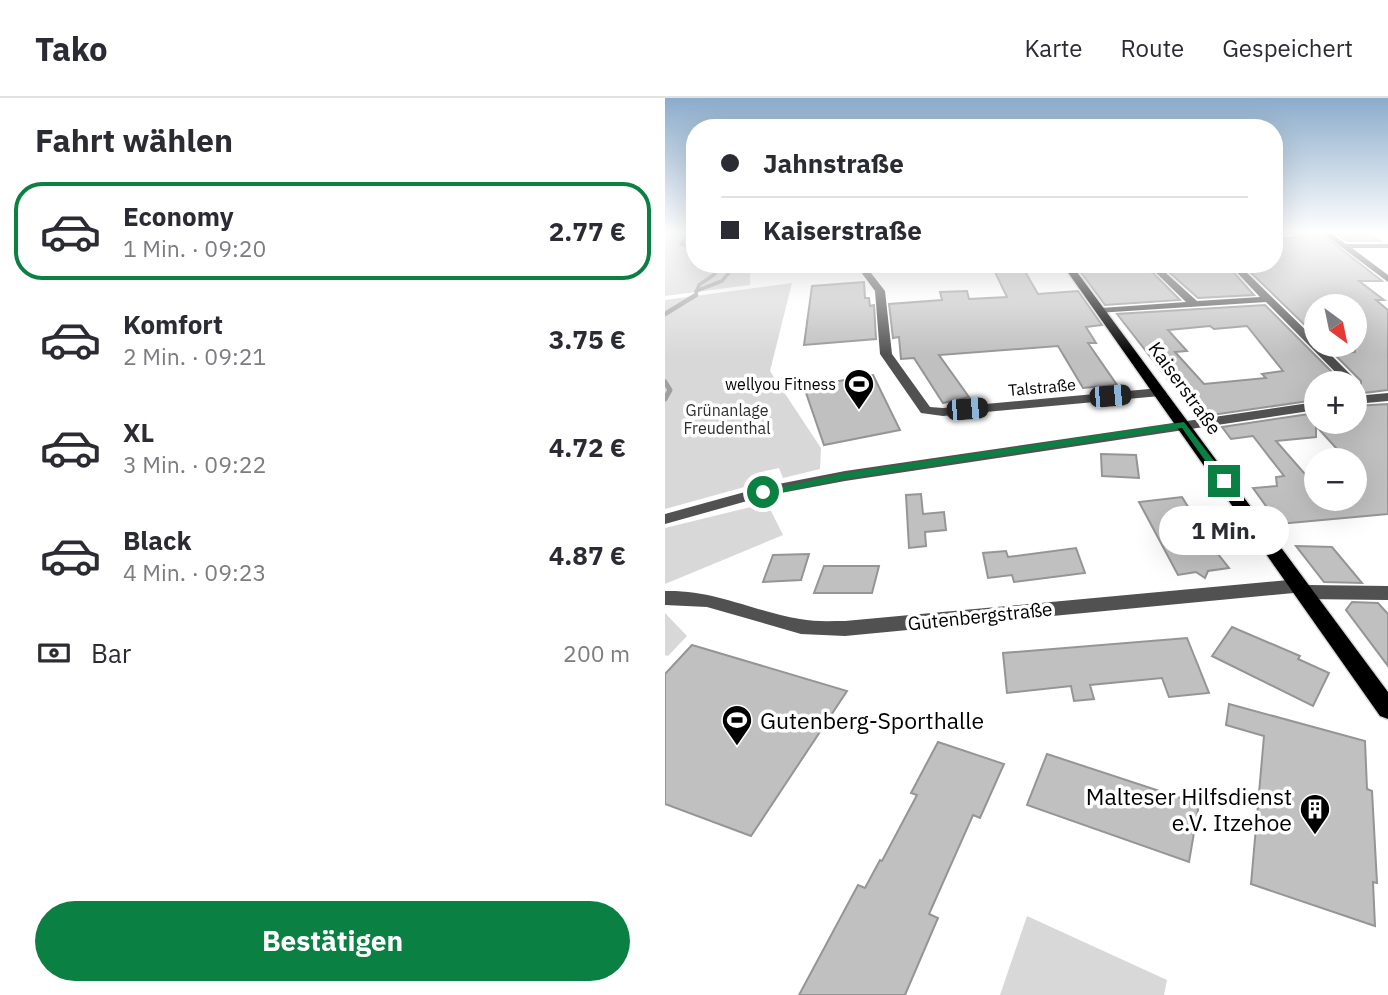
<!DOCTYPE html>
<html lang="de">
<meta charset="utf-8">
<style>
:root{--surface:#fff;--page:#f2f2f3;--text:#2b2b33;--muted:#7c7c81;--line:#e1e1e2;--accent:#0b8043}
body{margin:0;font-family:"IBM Plex Sans",sans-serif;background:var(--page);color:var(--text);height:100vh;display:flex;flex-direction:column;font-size:26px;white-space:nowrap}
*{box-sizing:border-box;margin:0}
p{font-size:23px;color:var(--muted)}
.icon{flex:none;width:38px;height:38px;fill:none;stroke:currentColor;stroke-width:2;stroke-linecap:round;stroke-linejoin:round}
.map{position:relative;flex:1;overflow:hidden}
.side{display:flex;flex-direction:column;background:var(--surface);width:665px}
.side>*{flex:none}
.guide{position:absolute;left:21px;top:21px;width:597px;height:154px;border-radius:28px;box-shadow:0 7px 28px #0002;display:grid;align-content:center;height:154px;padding:0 35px;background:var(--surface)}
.needle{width:46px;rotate:147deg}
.buttons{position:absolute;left:639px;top:196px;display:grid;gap:14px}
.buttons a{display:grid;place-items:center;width:63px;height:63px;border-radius:50%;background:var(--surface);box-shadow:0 7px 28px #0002;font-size:35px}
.end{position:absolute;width:32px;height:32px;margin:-16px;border:9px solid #0b8043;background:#fff;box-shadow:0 0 0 4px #fff}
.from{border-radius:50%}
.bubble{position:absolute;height:49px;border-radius:24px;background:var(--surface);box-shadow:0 7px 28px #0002;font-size:23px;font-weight:700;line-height:49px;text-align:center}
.car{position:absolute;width:21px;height:42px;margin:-21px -10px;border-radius:9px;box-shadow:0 0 5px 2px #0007;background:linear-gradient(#222 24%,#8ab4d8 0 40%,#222 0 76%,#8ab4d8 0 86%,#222 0)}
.guide b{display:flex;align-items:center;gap:24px;height:66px;font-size:26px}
.guide b+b{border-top:2px solid var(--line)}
.guide i{width:18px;height:18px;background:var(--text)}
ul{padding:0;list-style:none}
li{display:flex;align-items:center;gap:21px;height:98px;margin:0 14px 10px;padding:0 21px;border:4px solid transparent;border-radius:28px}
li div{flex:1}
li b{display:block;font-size:26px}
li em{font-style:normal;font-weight:700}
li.current{border-color:var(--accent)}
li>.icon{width:63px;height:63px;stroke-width:1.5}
h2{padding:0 35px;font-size:32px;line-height:84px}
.pay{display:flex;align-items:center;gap:18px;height:77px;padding:0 35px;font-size:26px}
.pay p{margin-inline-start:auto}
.action{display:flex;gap:14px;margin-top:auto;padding:14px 35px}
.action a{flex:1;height:80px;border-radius:42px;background:var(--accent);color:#fff;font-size:28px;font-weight:700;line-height:80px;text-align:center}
header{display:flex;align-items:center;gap:42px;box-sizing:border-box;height:98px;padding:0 35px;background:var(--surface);border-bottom:2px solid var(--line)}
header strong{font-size:33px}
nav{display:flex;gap:38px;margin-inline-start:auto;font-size:24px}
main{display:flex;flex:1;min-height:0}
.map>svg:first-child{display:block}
.green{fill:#d8d8d8}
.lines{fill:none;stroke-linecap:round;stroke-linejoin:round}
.stream-far2{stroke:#9f9f9f;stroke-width:3.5}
.stream-far1{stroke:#9f9f9f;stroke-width:4.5}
.stream{stroke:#9f9f9f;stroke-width:5}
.building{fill:#c0c0c0;stroke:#959595;stroke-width:2;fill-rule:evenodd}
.major-casing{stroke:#dbdbdb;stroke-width:3}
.minor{fill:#515151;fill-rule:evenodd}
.major{fill:#000;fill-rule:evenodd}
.route{fill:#0b8043}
.labels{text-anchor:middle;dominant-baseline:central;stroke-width:7;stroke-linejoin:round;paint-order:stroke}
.far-poi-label{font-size:16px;fill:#000;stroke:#fff;text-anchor:end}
.far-street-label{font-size:16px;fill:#000;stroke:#fff}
.far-park-label{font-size:16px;fill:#2f2f2f;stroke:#fff}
.street-label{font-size:19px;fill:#000;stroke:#fff}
.near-poi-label{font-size:23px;fill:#000;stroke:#fff;text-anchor:start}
</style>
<header>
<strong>Tako</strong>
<nav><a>Karte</a><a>Route</a><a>Gespeichert</a></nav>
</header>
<main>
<section class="side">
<h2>Fahrt wählen</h2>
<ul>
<li class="current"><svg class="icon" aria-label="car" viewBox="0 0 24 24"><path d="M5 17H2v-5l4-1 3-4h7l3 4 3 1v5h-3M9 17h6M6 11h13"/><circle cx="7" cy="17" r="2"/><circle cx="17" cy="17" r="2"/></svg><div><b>Economy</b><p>1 Min. · 09:20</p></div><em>2.77 €</em></li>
<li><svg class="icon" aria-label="car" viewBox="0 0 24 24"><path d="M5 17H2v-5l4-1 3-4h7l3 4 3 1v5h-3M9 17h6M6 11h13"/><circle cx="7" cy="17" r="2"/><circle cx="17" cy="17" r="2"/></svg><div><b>Komfort</b><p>2 Min. · 09:21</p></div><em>3.75 €</em></li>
<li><svg class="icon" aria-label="car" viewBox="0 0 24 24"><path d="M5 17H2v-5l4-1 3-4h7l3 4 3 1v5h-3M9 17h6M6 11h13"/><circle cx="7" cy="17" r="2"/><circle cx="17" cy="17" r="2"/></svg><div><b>XL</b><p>3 Min. · 09:22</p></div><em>4.72 €</em></li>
<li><svg class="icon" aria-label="car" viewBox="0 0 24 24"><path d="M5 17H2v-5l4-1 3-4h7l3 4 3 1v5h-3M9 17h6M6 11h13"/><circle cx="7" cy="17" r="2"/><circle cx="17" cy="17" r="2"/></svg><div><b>Black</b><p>4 Min. · 09:23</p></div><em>4.87 €</em></li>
</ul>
<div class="pay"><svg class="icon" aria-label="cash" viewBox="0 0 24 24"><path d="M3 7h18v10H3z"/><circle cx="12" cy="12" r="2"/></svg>Bar<p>200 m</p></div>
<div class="action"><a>Bestätigen</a></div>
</section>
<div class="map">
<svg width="723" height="897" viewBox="0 0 723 897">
<rect width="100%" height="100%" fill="#fff"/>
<g class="green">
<polygon points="0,133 30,133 30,166 85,166 85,187 0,198"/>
<polygon points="127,185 105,273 156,350 155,371 118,380 114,370 92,375 94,385 0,411 0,202"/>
<polygon points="102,405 118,437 0,486 0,430"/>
<polygon points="0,515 22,538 3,558 0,557"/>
<polygon points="362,818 502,882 499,897 335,897"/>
</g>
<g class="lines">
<g class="stream-far2">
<polyline points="18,133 25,137 16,146 30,151"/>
<polyline points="31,193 57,183 71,166"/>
<polyline points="31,195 34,187 50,176 44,166"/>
<polyline points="28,199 31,197"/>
</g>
<polyline class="stream-far1" points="0,216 31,197"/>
<polyline class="stream" points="0,284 5,292 0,301"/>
</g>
<g class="building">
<polygon points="624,133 653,133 717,183 694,183 719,202 711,202 723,212 723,292 690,296 690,290 696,287 696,283 668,255 690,254 690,208 651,208 651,238 577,166 609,166 609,140 632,140"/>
<polygon points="668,133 699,133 715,143 682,143"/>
<polygon points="410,166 479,166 515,202 440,207"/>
<polygon points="495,166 561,166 589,197 533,200"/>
<polygon points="358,170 373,196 413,193 437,227 421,229 431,245 423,245 452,287 418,290 393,248 274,257 304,299 278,305 249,260 236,261 234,239 228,240 224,206 277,202 275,194 302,193 304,201 342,199 329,172"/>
<polygon points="199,184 200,200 204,200 205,208 209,207 211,241 139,247 147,188"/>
<path d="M600,207L678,285H651V302L547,317L541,310L526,311L452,216ZM545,228L549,231L582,228L618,273L597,276L601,280L539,286L510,254L522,253L503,232Z"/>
<polygon points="208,277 235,332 159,347 139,289"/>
<path d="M723,306V416L614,426L588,390L612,388L611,379L619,378L588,338L566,341L557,329L651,315V324H690V308ZM651,328L682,362H690V370L697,379L690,380V401H651V383H646L611,343L651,339Z"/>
<polygon points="436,356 471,357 474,380 437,378"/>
<polygon points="256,396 258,416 279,414 281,432 260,434 261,448 244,450 241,397"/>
<polygon points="517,399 549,451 564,470 543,473 540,480 531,474 513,477 474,404"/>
<polygon points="631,448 667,449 697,485 659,484"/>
<polygon points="411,450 420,475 349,484 347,477 323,480 318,455 341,453 343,459"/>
<polygon points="144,456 136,482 98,484 108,457"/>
<polygon points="159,468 214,468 207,495 149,495"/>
<polygon points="687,504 713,505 723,516 723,568 681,512"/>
<polygon points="567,529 635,558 633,561 664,575 648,608 547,558"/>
<polygon points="522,540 544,595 504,599 497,580 425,587 429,601 409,603 406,588 342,595 338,555"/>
<polygon points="27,547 182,593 86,738 0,706 0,576"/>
<polygon points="564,606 700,643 702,691 707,693 712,785 708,784 710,828 586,786 599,638 561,627"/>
<polygon points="273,644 339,666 315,720 308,717 264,816 273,820 240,897 134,897 193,787 200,790 215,762 217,763 252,697 246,695"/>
<polygon points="382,656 534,706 524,764 362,707"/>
</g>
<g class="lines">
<g class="major-casing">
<polygon id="major" points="397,166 406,166 723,594 723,621 715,618"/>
</g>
<g class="minor">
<polygon points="655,133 664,133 681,146 723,146 723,150 687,150 723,177 723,184"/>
<polygon points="190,166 199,166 220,193 227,256 265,309 278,310 495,290 501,294 495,298 278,318 256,315 215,256 210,193"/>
<polygon points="482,166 491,166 532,203 595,199 564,166 573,166 651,242 651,247 656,247 694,285 690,288 690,285 681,285 601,204 432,215 432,211 436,210 521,204"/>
<polygon points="723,295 723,303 690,306 690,298"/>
<polygon points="651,304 651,312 180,383 100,398 0,426 0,416 98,389 180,373"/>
<path d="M634,481L643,487L723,488V502L638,501L629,495L180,538L136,536L42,509L0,507V493C51,492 87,513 135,521C150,524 165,523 180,523Z"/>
</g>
<use href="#major" class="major"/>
</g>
<linearGradient id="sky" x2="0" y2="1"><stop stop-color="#8baccb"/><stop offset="0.52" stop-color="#fff"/><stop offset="1" stop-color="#fff" stop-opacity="0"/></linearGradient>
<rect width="723" height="258" fill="url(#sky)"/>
<polygon class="route" points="519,324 563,381 563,385 556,385 517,330 180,381 98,398 93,394 180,375"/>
<defs>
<g id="stadium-pin" transform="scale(1.575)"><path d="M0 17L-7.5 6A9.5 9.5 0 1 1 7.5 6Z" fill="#000" stroke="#fff"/><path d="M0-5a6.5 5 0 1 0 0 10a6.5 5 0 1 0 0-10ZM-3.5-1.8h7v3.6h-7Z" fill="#fff"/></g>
<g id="building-pin" transform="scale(1.575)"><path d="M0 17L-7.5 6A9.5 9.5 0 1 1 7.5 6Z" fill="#000" stroke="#fff"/><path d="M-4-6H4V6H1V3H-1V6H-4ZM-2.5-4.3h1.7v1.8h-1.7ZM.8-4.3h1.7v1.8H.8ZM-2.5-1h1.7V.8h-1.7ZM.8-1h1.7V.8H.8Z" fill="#fff"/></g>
</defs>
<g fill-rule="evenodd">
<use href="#stadium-pin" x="194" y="286"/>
<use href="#stadium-pin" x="72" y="622"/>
<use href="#building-pin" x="650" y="711"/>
</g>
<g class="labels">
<g class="far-poi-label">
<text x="171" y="286">wellyou Fitness</text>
</g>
<g class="far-street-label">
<text transform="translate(377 289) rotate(-5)">Talstraße</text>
</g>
<g class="far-park-label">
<text x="62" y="312">Grünanlage<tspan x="62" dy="18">Freudenthal</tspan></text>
</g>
<g class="street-label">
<text transform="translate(520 290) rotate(54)">Kaiserstraße</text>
<text transform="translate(315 518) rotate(-6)">Gutenbergstraße</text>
</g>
<g class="near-poi-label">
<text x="95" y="622">Gutenberg-Sporthalle</text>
<text x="627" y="698" text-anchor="end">Malteser Hilfsdienst<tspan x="627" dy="26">e.V. Itzehoe</tspan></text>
</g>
</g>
</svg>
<div class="buttons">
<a><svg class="needle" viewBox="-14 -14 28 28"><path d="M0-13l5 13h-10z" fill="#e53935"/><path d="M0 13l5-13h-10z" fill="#7c7c81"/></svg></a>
<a>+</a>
<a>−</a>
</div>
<i class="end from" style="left:98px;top:394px"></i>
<i class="end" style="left:559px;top:383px"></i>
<div class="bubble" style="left:494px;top:408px;width:130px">1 Min.</div>
<i class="car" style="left:445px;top:298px;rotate:85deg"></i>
<i class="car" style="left:302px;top:311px;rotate:85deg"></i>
<div class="guide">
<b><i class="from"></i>Jahnstraße</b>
<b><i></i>Kaiserstraße</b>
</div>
</div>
</main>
